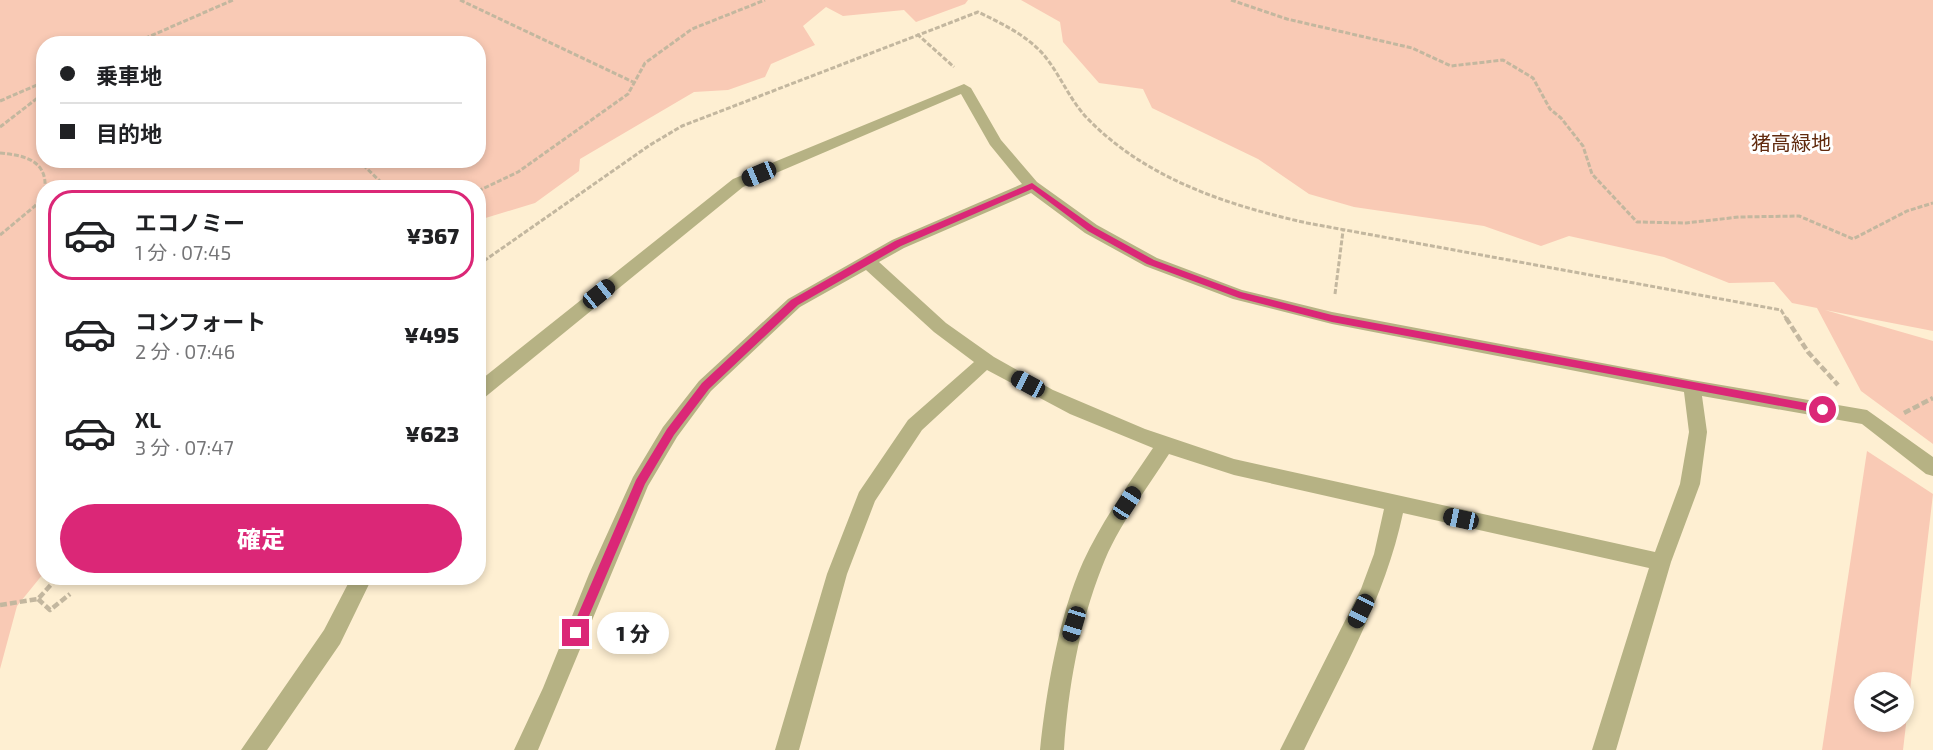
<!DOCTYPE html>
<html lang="ja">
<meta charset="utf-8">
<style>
:root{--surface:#fff;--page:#f2f2f2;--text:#202124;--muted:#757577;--line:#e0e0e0;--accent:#db2777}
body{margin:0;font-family:"Exo 2","Noto Sans JP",sans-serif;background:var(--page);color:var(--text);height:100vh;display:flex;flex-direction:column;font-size:22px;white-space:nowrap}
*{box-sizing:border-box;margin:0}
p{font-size:20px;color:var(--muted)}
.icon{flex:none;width:33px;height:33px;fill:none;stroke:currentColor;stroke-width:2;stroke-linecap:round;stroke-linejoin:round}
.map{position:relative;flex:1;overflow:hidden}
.side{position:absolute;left:36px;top:180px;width:450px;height:405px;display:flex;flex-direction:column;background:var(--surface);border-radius:24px;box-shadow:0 3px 9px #0003}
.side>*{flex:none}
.banner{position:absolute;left:36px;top:36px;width:450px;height:132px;border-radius:24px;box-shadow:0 3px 9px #0003;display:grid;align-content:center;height:132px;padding:0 24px;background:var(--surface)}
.buttons{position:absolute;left:1854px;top:672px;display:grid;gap:12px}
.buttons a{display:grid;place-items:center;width:60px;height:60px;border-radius:50%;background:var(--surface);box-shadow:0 3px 9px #0003;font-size:30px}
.end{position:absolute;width:27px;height:27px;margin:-14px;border:8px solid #db2777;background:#fff;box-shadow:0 0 0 3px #fff}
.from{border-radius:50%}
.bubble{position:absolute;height:42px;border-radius:21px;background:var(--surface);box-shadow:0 3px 9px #0003;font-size:20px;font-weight:800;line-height:42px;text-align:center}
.car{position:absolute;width:18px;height:36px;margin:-18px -9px;border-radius:8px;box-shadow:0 0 4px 2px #0007;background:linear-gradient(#222 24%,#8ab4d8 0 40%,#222 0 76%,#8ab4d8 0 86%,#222 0)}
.banner b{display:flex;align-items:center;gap:21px;height:57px;font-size:22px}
.banner b+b{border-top:2px solid var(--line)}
.banner i{width:15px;height:15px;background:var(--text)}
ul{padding:10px 0 0;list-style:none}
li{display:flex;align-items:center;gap:18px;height:90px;margin:0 12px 9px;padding:0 12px;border:3px solid transparent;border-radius:24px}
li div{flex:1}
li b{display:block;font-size:22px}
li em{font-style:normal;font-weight:800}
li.selected{border-color:var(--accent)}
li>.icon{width:54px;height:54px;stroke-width:1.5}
.action{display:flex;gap:12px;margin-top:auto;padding:12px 24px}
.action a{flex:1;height:69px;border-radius:36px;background:var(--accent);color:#fff;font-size:24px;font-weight:800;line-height:69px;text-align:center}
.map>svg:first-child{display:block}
.green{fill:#f9cab5;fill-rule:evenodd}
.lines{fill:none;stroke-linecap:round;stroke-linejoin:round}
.path-far1{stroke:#c3b79f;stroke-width:3;stroke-dasharray:5 2;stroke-linecap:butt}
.path{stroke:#c3b79f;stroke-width:4.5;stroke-dasharray:7 3;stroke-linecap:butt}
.minor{fill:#b6b284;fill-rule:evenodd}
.route{fill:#db2777}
.labels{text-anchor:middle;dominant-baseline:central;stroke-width:6;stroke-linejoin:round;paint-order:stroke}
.park-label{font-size:20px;fill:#612b0f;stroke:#fff}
</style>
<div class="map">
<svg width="1933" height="750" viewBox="0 0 1933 750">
<rect width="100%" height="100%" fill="#feefd2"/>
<g class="green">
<path d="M0,0H968L965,4L916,22L904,10L843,16L826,7L803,26L815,45L771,64L765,77L728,90L694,92L580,159L579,171L535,203L479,220L478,188H44L43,574L17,606L0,669ZM44,44H478V160H44Z"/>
<polygon points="1021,0 1933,0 1933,331 1825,310 1933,341 1933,444 1861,391 1817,308 1792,303 1774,282 1729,283 1664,257 1569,236 1541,246 1484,226 1354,207 1309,194 1258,159 1152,108 1143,89 1099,83 1063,42 1060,22"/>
<path d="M1867,451L1933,494L1903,750H1822ZM1864,682H1904V722H1864Z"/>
</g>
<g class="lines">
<g class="path-far1">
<polyline points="460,0 633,82"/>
<polyline points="1231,0 1287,19 1412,48 1451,66 1503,60 1533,78 1550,109 1561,118 1583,146 1592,174 1637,222 1686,223 1739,217 1799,216 1853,239 1907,211 1933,203"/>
<polyline points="917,34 954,67"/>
<polyline points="132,44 233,0"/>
<polyline points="0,101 44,82"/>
<polyline points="0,127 44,93"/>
<path d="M0,153C23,155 47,160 45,188"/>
<polyline points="358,160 387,188"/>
<polyline points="478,191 518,172 628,94 645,63 692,29 765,0"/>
<polyline points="0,235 35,206 44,193"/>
<path d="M478,265L650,145L682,126L978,12C1001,23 1026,35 1043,54C1060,74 1069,99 1087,118C1146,179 1227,205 1307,223L1781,310L1787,320"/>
<polyline points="1335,294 1343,231"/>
</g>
<g class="path">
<polyline points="1786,318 1808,352 1838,385"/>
<polyline points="1904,413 1933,398"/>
<polyline points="38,599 50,610 70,594"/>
<polyline points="0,605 38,599 57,578"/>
</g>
<g class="minor">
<path d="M964,84L971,88L1001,140L1037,182L1097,225L1157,258L1242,290L1332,312L1692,380L1867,410L1933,457V476L1926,474L1862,424L1702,396L1707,432L1700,484L1671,562L1616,750H1592L1649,568L1403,513C1385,598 1342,672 1304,750H1280L1361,589L1374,554L1384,509L1234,475L1169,454C1146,490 1117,527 1102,567C1079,625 1068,689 1064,750H1040C1046,692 1059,615 1083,562C1102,521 1128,485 1153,448L1070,414L987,370L922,430L875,501L847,574L799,750H775L827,574L859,492L908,420L974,362L934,332L866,270L800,307L711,391L677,437L648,486L538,750H514L543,688L589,574L633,477L663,427L699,381L788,299L892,240L1022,184L990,145L961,94L743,187L484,398L478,400V382L733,179ZM1031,193L1085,233L1145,266L1233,299L1332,324L1684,392L1689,432L1680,484L1655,552L1234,459L1145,429L1053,390L994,357L946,323L879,262L904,248Z"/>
<polygon points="351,578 372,578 340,644 267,750 241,750 324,630"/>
</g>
</g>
<polygon class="route" points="1032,183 1094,227 1154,260 1241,292 1332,315 1823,406 1828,410 1823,414 1332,322 1239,298 1147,264 1088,231 1032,189 901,246 798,305 709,389 674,435 645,484 580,637 572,637 570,633 636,480 667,429 702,383 791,300 895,241"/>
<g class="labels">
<g class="park-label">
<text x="1791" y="142">猪高緑地</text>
</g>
</g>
</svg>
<div class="buttons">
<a><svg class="icon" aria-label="layers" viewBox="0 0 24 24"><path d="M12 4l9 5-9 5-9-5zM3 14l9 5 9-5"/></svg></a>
</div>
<i class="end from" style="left:1823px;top:410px"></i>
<i class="end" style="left:576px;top:633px"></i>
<div class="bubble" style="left:597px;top:612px;width:72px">1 分</div>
<i class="car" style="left:759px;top:174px;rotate:247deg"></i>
<i class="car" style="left:599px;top:294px;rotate:51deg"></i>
<i class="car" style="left:1028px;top:384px;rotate:298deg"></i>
<i class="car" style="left:1127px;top:503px;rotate:33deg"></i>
<i class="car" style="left:1461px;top:519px;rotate:282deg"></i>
<i class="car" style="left:1361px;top:611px;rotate:207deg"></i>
<i class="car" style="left:1074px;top:624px;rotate:197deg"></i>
<div class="banner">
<b><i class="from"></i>乗車地</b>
<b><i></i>目的地</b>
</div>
<section class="side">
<ul>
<li class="selected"><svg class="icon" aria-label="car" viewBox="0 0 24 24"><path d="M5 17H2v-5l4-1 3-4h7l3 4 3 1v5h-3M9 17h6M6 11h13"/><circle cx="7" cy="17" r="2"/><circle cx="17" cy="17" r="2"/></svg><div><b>エコノミー</b><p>1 分 · 07:45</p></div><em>¥367</em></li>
<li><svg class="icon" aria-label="car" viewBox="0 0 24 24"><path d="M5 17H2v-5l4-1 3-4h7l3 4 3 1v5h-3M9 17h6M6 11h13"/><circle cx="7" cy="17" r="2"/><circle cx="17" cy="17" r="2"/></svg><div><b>コンフォート</b><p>2 分 · 07:46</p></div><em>¥495</em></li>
<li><svg class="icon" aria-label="car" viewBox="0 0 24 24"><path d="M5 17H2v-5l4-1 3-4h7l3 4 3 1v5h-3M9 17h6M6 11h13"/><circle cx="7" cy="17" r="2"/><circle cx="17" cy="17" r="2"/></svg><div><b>XL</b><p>3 分 · 07:47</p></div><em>¥623</em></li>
</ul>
<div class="action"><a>確定</a></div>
</section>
</div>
